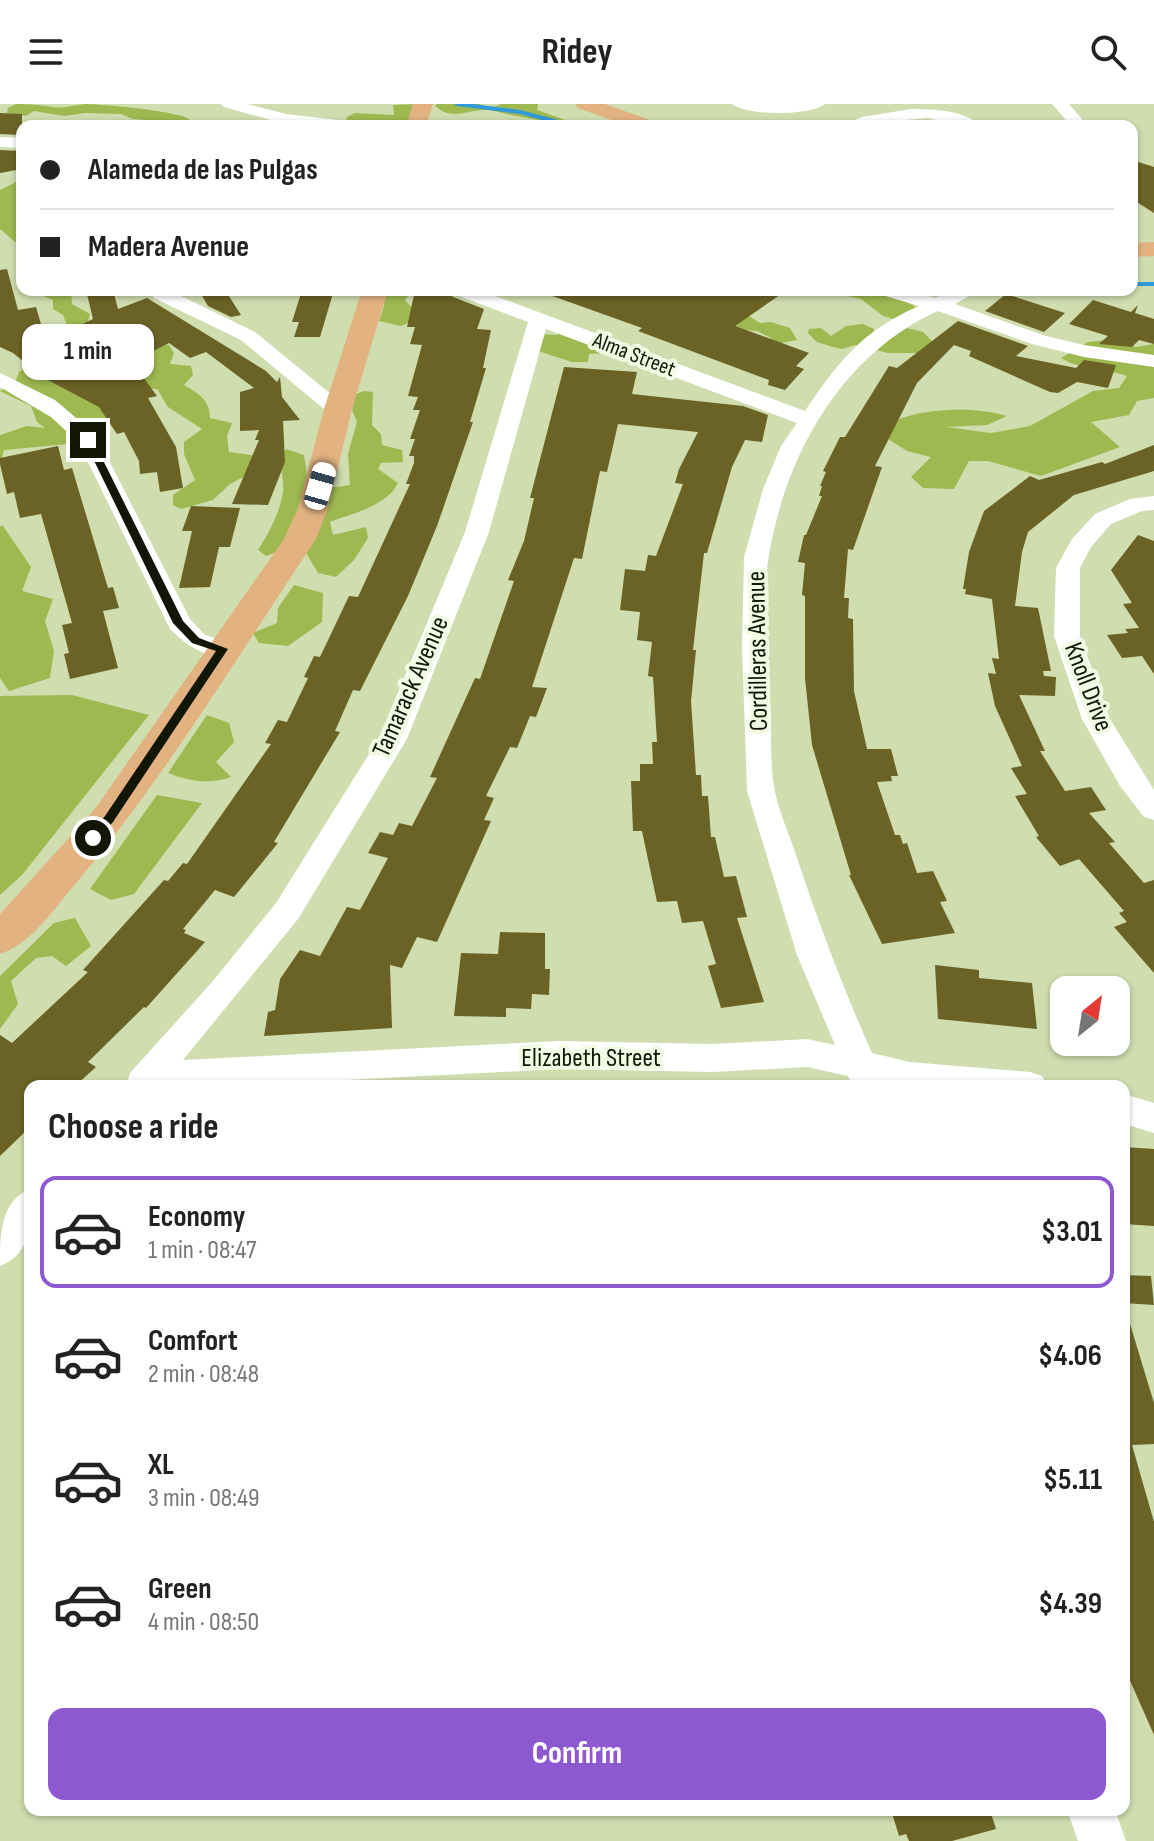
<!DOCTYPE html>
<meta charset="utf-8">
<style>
:root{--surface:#fff;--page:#f6f6f6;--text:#222;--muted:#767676;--line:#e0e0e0;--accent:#8e58d1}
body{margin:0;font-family:"Sofia Sans Condensed",sans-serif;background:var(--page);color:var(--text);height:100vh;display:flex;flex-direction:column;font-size:30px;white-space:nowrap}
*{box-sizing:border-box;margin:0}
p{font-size:26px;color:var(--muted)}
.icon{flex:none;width:44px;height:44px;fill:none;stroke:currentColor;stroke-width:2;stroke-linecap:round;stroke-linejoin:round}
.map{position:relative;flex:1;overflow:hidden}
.side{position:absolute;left:24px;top:976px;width:1106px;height:736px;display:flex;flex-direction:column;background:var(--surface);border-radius:16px;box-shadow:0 2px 6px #0004}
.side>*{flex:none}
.banner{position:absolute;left:16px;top:16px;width:1122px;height:176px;border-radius:16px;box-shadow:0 2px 6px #0004;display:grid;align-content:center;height:176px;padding:0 24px;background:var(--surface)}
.needle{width:52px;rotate:30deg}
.tools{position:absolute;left:1050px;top:872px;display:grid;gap:16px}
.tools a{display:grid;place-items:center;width:80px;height:80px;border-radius:16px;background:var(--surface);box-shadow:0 2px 6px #0004;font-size:40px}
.end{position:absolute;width:36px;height:36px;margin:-18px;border:10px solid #121606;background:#fff;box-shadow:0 0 0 4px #fff}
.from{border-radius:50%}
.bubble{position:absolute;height:56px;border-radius:16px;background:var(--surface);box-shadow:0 2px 6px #0004;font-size:26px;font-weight:700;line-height:56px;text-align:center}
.car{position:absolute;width:24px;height:48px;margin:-24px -12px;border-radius:10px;box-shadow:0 0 6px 2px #0007;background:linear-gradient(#fff 24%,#345 0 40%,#fff 0 76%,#345 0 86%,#fff 0)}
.banner b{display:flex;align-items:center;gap:28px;height:76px;font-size:30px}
.banner b+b{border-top:2px solid var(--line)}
.banner i{width:20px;height:20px;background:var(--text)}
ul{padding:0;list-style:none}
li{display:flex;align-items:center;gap:24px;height:112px;margin:0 16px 12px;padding:0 8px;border:4px solid transparent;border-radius:16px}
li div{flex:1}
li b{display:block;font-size:30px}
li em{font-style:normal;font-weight:700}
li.on{border-color:var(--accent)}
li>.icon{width:72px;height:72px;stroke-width:1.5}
h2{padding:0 24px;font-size:36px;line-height:96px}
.button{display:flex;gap:16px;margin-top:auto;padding:16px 24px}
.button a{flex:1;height:92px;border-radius:16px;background:var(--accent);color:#fff;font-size:32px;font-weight:700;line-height:92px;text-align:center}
header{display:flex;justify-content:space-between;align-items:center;height:104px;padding:0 24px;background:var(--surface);font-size:36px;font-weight:700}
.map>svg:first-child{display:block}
.green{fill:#9fb951}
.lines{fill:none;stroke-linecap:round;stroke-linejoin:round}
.stream{stroke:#319adb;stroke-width:4}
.building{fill:#6b6226}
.minor{fill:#fff;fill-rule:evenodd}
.major{fill:#e2b281;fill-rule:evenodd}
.route{fill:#121606}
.labels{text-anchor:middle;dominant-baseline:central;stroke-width:8;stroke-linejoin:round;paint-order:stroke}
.far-street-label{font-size:22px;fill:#121606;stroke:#f3fae3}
.street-label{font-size:26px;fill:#121606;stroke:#f3fae3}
</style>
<header><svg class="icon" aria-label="menu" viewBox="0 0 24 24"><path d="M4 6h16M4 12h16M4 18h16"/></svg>Ridey<svg class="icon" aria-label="search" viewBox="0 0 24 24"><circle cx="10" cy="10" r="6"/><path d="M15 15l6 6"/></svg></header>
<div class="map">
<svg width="1154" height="1737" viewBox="0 0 1154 1737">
<rect width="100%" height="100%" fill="#cfddaf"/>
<g class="green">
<path d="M16,0C29,0 41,1 53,3C62,5 75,1 84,0C101,0 177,7 189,15L190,20L133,15L121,10L85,9L64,12L34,7L26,12L7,9L8,4Z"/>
<polygon points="417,0 412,19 362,22 346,18 347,13 355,9 394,11 393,1"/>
<path d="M437,0H479L491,4L501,0H538L537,6L568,17L563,20C540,16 517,13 495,7C473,1 455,20 435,2Z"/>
<polygon points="22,75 22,144 0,125 0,86"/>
<polygon points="29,186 71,186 72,200 90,210 87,222 67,221 63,211 53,205 53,196"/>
<polygon points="381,186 412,186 405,196 420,213 401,222 379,217 384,202"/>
<polygon points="707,186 760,219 771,218 790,224 797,236 771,241 771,234 757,227 733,225"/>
<path d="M818,186C841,186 901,189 918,205L898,216L883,212L861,195Z"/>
<polygon points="863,220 874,225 874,231 888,235 907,224 923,228 934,239 921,249 888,249 855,241 842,245 833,243 817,238 808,229 809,225 821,224 831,232 846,222"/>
<polygon points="568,227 606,246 605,249 589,250 588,258 572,258 538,247 539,230 556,231"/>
<path d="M1108,236L1136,243L1154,240V294L1137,297L1129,311L1091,318L1120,343L1041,372L988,357H969L954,385L923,384L911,373L931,353L907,347L877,328C903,303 975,301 1007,312L987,321L946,323L991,329L1030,322L1093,287L1119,284L1127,272C1105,264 1080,266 1061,254L1088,238Z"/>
<path d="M147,238L169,241L174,249L170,260L191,262L193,271L184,281C199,290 210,296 210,314L232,319L227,332L229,348L257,352L255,367L230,380L213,396L181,405L173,401V391L195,376L184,350V338L202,325L168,303L157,285L122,284L109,317H83L79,339L4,346L0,361V331L27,322L45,324L37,318L31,302L0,287L15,279L19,268L30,261L112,274L140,260H121Z"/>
<path d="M364,287L373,288L372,321L381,330L382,341L402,346L403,358L381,359L378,365L398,379C387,402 353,409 330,418L333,431L366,423L368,434L354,456L336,473L318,469L305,447L282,446L266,452L258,446C269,429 280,408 283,388C285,372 276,360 286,345L304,351L309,387L350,381L348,350L357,318L352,306L356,290Z"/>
<polygon points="0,422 3,422 31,463 22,487 53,495 45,517 54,547 50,574 9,587 0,574"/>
<polygon points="294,481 323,489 322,518 288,542 259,539 253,529 277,519 278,504"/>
<polygon points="72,591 149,611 22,771 0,791 0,592"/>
<path d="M207,611L229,619L234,638L216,658L231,673C210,681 188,677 168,669Z"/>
<polygon points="157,691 202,699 134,790 111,796 90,785"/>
<polygon points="75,814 91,842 66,862 52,852 36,854 11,877 18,900 0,925 0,872 54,819"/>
</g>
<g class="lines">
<g class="stream">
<polyline points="457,0 520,8 573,22"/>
<polyline points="1132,180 1154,180"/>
</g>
</g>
<g class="building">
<polygon points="0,9 22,10 22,31 0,30"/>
<polygon points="0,46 22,47 22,65 0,69"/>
<polygon points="1132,56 1154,63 1154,109 1132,95"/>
<polygon points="7,165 18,206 36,203 46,237 93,215 86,186 113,186 118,205 147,194 266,267 277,278 280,273 282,293 300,316 283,317 285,358 268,401 232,400 259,336 255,336 259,326 240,327 240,288 254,284 206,248 190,254 169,239 132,258 157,292 148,294 176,343 183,384 160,388 157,368 140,370 139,357 124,328 117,330 99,303 44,274 13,249 0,243 0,166"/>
<polygon points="225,186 241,211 231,213 208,202 201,190"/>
<polygon points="302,186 334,186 320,233 294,233 299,218 292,218"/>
<polygon points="415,186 432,190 448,186 453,193 484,205 477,225 491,226 483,264 486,264 470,318 473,318 437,422 408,492 360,587 353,586 335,627 340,628 274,738 278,739 234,793 215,786 183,825 186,826 184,829 205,838 146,904 144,903 88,958 96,963 75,982 30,982 30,1023 0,1052 0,931 12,939 88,868 83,866 164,776 168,777 183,759 187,760 271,640 265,639 278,616 287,618 308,574 304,573 314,552 320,553 349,492 358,493 410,380 406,380 414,359 414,352 409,352 415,335 410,335 420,306 413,306 418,293 408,292 422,241 410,240 415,223 407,223"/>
<polygon points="544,186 787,186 735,222 809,249 796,262 804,265 785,286 768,281 769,276 638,227 642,224 544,189"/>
<polygon points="1006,190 1065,209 1044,228 985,207"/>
<polygon points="1093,196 1131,208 1138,201 1135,209 1154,215 1154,240 1139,236 1132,243 1099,240 1108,232 1069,220"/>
<polygon points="958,217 1028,242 1016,252 1076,264 1084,256 1116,261 1108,284 1077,278 1058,289 1050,288 969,252 971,247 954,241 917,279 875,362 882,363 853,446 848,445 844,494 849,494 848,514 853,515 854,587 867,645 891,645 898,672 891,672 892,677 877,678 895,731 900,731 903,740 907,739 917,769 933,767 947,797 940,798 955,829 882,840 849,771 851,771 812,641 805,574 805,492 802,491 805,459 798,458 804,431 806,431 822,392 819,392 822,382 820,382 826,368 823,367 840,333 845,333 889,262 897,264"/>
<polygon points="564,263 637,268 632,290 743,302 768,311 762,338 745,336 732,363 707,449 704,449 693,546 696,546 691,597 696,671 701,671 702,692 708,692 711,733 715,733 724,773 736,772 747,813 737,814 764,898 721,904 708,862 716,860 703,817 682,819 677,797 657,798 642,727 633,727 631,677 640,677 640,660 653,660 652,638 657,638 653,573 648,572 652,538 637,536 640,508 620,506 625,465 645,467 648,451 656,452 683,380 675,379 679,365 698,328 618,320 607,368 600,367 582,455 574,454 532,583 547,584 536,613 530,612 517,644 510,643 486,692 494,694 484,716 491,717 437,838 417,833 402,864 390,861 392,924 264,932 268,908 275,906 280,875 300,846 320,852 347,803 360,806 388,754 368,749 380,728 393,731 399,719 412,722 437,674 430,673 475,574 480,575 514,477 508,476 524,437 534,394 530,394"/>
<polygon points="1154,341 1154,367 1074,391 1028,428 1022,448 1015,502 1038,504 1051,567 1043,567 1044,572 1056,573 1055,592 1019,591 1045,647 1040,647 1065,687 1091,683 1106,706 1089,709 1115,738 1109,739 1144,779 1154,776 1154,869 1114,823 1127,818 1119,809 1124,807 1079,755 1060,762 1036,733 1039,732 1015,692 1027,690 1011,664 1022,662 995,602 988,569 996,570 992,554 999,555 992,495 965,490 966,485 963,485 969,448 984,407 1030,372 1039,376 1102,358 1105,360"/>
<polygon points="58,342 64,366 72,364 108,484 113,483 119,504 103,507 118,564 70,575 64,550 69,549 62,521 72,519 41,410 20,414 14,388 7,390 0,360 0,354"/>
<polygon points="191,402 240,404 230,443 219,443 210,483 179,484 192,427 182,427"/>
<polygon points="1138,431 1154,437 1154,570 1142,552 1122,554 1107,531 1128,529 1125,525 1139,524 1123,500 1132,499 1111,466"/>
<polygon points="500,828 545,829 545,865 550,865 549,891 532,890 531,905 506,904 506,913 454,912 461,849 498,850"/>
<polygon points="935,861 979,866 979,874 1032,879 1037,925 938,915"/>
<polygon points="1124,1043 1154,1045 1154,1122 1124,1120"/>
<polygon points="1124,1171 1151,1172 1154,1201 1124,1199"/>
<polygon points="1130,1220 1154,1299 1154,1340 1132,1341 1154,1418 1154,1631 1124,1563 1124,1221"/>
<polygon points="891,1706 990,1706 996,1725 952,1737 909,1737 906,1730 899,1732"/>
</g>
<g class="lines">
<g class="minor">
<polygon points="221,0 247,0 286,10 347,17 355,22 285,20 224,3"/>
<path d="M732,0H825C810,12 747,12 732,0Z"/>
<polygon points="1052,0 1069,0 1088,22 1071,22"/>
<path d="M911,5C934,5 964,6 981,22H960L928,14L839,22L862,13Z"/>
<polygon points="0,33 22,34 22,44 0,43"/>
<polygon points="149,186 169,186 255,228 349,305 338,311 330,310 241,236 154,194"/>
<path d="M451,186H479L805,307C838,258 863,226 919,202L879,190L876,186H907L935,194L954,186H980L955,200L1046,232L1084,241L1154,251V263L1084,253L1032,240L938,207C842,250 786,350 769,451C762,489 768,551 770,591C772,622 769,657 775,688C780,711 791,734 798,757C820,823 844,886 872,949L910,958L1030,968L1042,972L1047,982H852L848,972L807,963L713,968L560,965L231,982H126L130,969L213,877L276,799L379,634L465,428L528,218L454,190ZM546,225L797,319L781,342L763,385L744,453L742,543L747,687L797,851L835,941L807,935L713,940L560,937L183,956L298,815L407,635L489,428Z"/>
<path d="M0,269L55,296L96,331L190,515L205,531L232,539L236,545L232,551C208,557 186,541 170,525L78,338L51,313L0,283Z"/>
<polygon points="1154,392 1154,406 1142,407 1111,420 1091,443 1080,464 1080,532 1110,615 1154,686 1154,716 1144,713 1120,682 1082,615 1054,532 1056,464 1072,435 1095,410 1130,395"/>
<polygon points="1124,990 1154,999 1154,1029 1124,1020"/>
<path d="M30,1085C30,1116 34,1149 0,1162C0,1131 0,1097 30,1085Z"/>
<polygon points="1067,1706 1115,1706 1126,1737 1078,1737"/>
</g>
<g class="major">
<polygon points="413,0 433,0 426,22 406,22"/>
<polygon points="575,0 605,0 655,18 658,22 628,22 578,4"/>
<polygon points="1154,138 1154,152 1132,153 1132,139"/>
<path d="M362,186H388L352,305L328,404L316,435C237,553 163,677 71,785C51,809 30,840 0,850V810L95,705L284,435L298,404L324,305Z"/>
</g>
</g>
<polygon class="route" points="88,334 93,336 183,517 199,534 228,545 113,718 93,739 87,734 89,731 105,712 216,547 192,539 173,519 84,336"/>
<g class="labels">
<g class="far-street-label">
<text transform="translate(634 251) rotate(21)">Alma Street</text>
</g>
<g class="street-label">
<text transform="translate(758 547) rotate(-91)">Cordilleras Avenue</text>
<text transform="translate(411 583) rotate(-66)">Tamarack Avenue</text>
<text transform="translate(1088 583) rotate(69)">Knoll Drive</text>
<text x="591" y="954">Elizabeth Street</text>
</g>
</g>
</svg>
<div class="tools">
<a><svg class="needle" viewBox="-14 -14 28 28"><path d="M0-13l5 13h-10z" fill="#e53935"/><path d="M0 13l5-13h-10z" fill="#767676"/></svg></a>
</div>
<i class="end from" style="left:93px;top:734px"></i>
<i class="end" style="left:88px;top:336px"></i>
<div class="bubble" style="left:22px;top:220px;width:132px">1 min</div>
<i class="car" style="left:320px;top:382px;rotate:16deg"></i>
<div class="banner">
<b><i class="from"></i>Alameda de las Pulgas</b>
<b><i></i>Madera Avenue</b>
</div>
<section class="side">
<h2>Choose a ride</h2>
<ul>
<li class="on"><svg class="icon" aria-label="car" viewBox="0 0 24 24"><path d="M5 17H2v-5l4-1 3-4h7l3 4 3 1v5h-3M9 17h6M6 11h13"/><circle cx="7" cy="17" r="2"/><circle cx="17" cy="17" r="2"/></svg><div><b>Economy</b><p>1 min · 08:47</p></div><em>$3.01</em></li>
<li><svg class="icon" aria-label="car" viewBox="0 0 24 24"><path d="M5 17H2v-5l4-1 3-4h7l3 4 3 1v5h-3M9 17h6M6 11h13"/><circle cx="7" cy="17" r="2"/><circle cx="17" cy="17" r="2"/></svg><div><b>Comfort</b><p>2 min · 08:48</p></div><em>$4.06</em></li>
<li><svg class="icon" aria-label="car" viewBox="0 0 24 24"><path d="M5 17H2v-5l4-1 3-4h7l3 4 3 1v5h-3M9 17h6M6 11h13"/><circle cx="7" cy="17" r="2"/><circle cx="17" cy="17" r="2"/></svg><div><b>XL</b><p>3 min · 08:49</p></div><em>$5.11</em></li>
<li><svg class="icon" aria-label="car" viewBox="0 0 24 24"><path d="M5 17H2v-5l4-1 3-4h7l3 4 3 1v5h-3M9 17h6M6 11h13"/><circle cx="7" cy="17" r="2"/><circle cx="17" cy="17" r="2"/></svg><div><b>Green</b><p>4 min · 08:50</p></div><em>$4.39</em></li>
</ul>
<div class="button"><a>Confirm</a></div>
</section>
</div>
